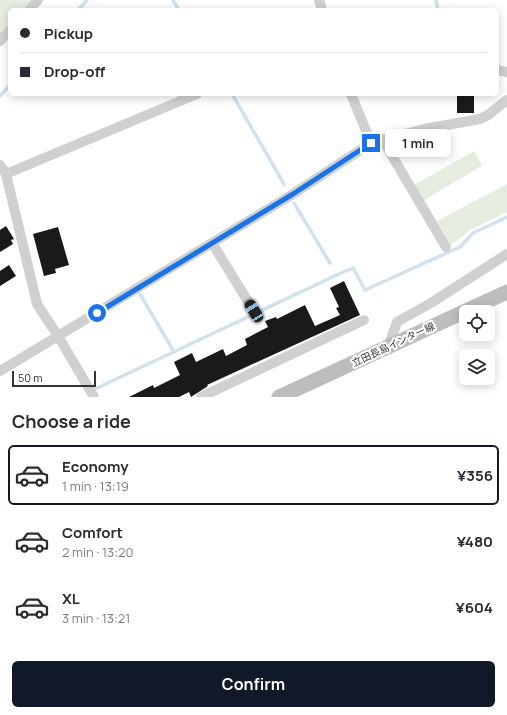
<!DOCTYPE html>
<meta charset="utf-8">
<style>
:root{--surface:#fff;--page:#f2f2f3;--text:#2b2b33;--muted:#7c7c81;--line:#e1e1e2;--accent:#111827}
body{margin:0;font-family:Manrope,"Noto Sans JP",sans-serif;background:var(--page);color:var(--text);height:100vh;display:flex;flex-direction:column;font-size:15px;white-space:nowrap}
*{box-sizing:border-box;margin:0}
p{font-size:13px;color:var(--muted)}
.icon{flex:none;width:22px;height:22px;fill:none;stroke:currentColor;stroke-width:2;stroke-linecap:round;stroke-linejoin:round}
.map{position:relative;height:397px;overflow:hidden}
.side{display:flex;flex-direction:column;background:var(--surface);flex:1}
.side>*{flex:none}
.top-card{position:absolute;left:8px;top:8px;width:491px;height:88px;border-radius:6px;box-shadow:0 2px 10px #0003;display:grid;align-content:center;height:88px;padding:0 12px;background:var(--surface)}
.fabs{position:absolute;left:459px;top:305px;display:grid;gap:8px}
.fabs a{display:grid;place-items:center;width:36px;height:36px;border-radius:6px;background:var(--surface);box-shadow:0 2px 10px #0003;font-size:20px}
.scale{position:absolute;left:12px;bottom:10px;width:84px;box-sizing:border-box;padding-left:4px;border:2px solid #333;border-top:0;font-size:11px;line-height:14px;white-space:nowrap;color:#333;-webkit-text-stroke:3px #fff;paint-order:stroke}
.end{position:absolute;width:18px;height:18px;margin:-9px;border:5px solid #1a73e8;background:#fff;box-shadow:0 0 0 2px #fff}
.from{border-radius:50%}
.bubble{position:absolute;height:28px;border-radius:6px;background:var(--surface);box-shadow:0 2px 10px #0003;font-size:13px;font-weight:700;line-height:28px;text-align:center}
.car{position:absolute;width:12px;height:24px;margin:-12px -6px;border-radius:5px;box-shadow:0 0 3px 1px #0007;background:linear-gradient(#222 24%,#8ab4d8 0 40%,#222 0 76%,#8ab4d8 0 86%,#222 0)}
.top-card b{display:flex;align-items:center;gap:14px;height:38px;font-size:15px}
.top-card b+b{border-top:1px solid var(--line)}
.top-card i{width:10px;height:10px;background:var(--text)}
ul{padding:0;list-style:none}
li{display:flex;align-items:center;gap:12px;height:60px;margin:0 8px 6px;padding:0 4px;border:2px solid transparent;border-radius:6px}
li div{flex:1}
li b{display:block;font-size:15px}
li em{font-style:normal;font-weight:700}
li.selected{border-color:var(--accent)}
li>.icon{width:36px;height:36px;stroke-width:1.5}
h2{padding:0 12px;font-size:18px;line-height:48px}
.primary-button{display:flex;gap:8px;margin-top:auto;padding:8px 12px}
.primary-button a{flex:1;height:46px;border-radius:6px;background:var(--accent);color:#fff;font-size:16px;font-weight:700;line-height:46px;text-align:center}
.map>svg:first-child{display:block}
.green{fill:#e6ecdf}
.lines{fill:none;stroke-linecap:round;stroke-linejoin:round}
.stream{stroke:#cfe2ee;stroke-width:3.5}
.building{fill:#1a1a1a}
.minor{stroke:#d0d0d0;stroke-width:10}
.secondary{stroke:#bdbdbd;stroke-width:15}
.route{stroke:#1a73e8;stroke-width:5}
.labels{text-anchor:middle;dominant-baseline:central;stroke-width:4;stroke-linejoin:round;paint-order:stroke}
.street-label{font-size:10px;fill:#333;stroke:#fff}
</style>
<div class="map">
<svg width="507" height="397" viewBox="0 0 507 397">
<rect width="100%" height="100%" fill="#fff"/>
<g class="green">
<polygon points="0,0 32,0 23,10 10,10 10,23 0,34"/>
<polygon points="474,151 482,166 424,200 414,185"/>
<polygon points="507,184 507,212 470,230 451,245 437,221"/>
</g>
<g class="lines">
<g class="stream">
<polyline points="173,0 179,10"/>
<polyline points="436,0 438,10"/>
<polyline points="78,10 87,0"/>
<polyline points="232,94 284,184"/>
<polyline points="0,96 10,85"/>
<polyline points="294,203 330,263"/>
<polyline points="140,294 174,352"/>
<polyline points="95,389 341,273 353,268 365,290 460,247 473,233 507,217"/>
</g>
</g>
<g class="building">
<rect x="457" y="94" width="17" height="19"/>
<polygon points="6,226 14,239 11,240 13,244 0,252 0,230"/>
<polygon points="58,227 69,265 55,269 56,273 44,276 33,234"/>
<polygon points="9,265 16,276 0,286 0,271"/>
<polygon points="344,281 360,315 207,385 208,386 191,397 189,392 179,397 129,397 153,385 154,388 180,375 174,362 192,353 196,362 223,349 226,356 247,345 245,339 268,327 265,321 276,317 277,319 305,305 315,326 340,315 336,308 339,307 330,288"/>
</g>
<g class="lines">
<g class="minor">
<polyline points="319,0 322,10"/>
<polyline points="29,10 38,0"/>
<polyline points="0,41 10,30"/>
<polyline points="497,70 507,72"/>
<polyline points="351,94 371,143"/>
<polyline points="382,139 446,247"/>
<polyline points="0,165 6,174 37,304 58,336 94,397"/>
<polyline points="6,174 197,94"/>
<polyline points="212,243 254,311"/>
<polyline points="389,345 397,322 431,303 507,254"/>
<polyline points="0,371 293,194 371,143 424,129 480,119 488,115 507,100"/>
<polyline points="201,397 364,320"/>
</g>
<polyline class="secondary" points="279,397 507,292"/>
</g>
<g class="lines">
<polyline class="route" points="97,313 293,194 371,143"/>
</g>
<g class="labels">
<g class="street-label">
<text transform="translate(393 344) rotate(-25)">立田長島インター線</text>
</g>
</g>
</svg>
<div class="fabs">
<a><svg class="icon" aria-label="locate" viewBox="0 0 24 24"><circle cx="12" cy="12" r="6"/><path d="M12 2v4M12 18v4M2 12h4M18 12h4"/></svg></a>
<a><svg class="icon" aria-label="layers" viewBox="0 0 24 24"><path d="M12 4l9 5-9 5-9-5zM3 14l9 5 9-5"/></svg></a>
</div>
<div class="scale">50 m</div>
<i class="end from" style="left:97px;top:313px"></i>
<i class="end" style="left:371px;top:143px"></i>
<div class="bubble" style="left:385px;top:129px;width:66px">1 min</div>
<i class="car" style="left:254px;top:311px;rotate:329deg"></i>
<div class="top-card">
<b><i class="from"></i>Pickup</b>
<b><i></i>Drop-off</b>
</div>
</div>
<section class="side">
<h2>Choose a ride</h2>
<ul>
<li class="selected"><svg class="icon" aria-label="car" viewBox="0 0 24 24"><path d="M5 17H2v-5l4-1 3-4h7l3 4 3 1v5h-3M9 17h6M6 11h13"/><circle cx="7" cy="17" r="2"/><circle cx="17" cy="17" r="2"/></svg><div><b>Economy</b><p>1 min · 13:19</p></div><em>¥356</em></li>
<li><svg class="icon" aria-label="car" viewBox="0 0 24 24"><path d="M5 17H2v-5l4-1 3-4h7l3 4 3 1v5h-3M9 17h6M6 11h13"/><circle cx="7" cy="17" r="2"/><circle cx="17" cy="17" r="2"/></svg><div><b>Comfort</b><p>2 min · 13:20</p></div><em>¥480</em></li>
<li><svg class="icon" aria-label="car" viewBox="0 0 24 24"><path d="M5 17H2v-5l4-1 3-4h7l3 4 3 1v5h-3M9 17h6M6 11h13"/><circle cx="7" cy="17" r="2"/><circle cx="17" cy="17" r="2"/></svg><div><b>XL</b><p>3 min · 13:21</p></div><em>¥604</em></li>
</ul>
<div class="primary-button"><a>Confirm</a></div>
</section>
